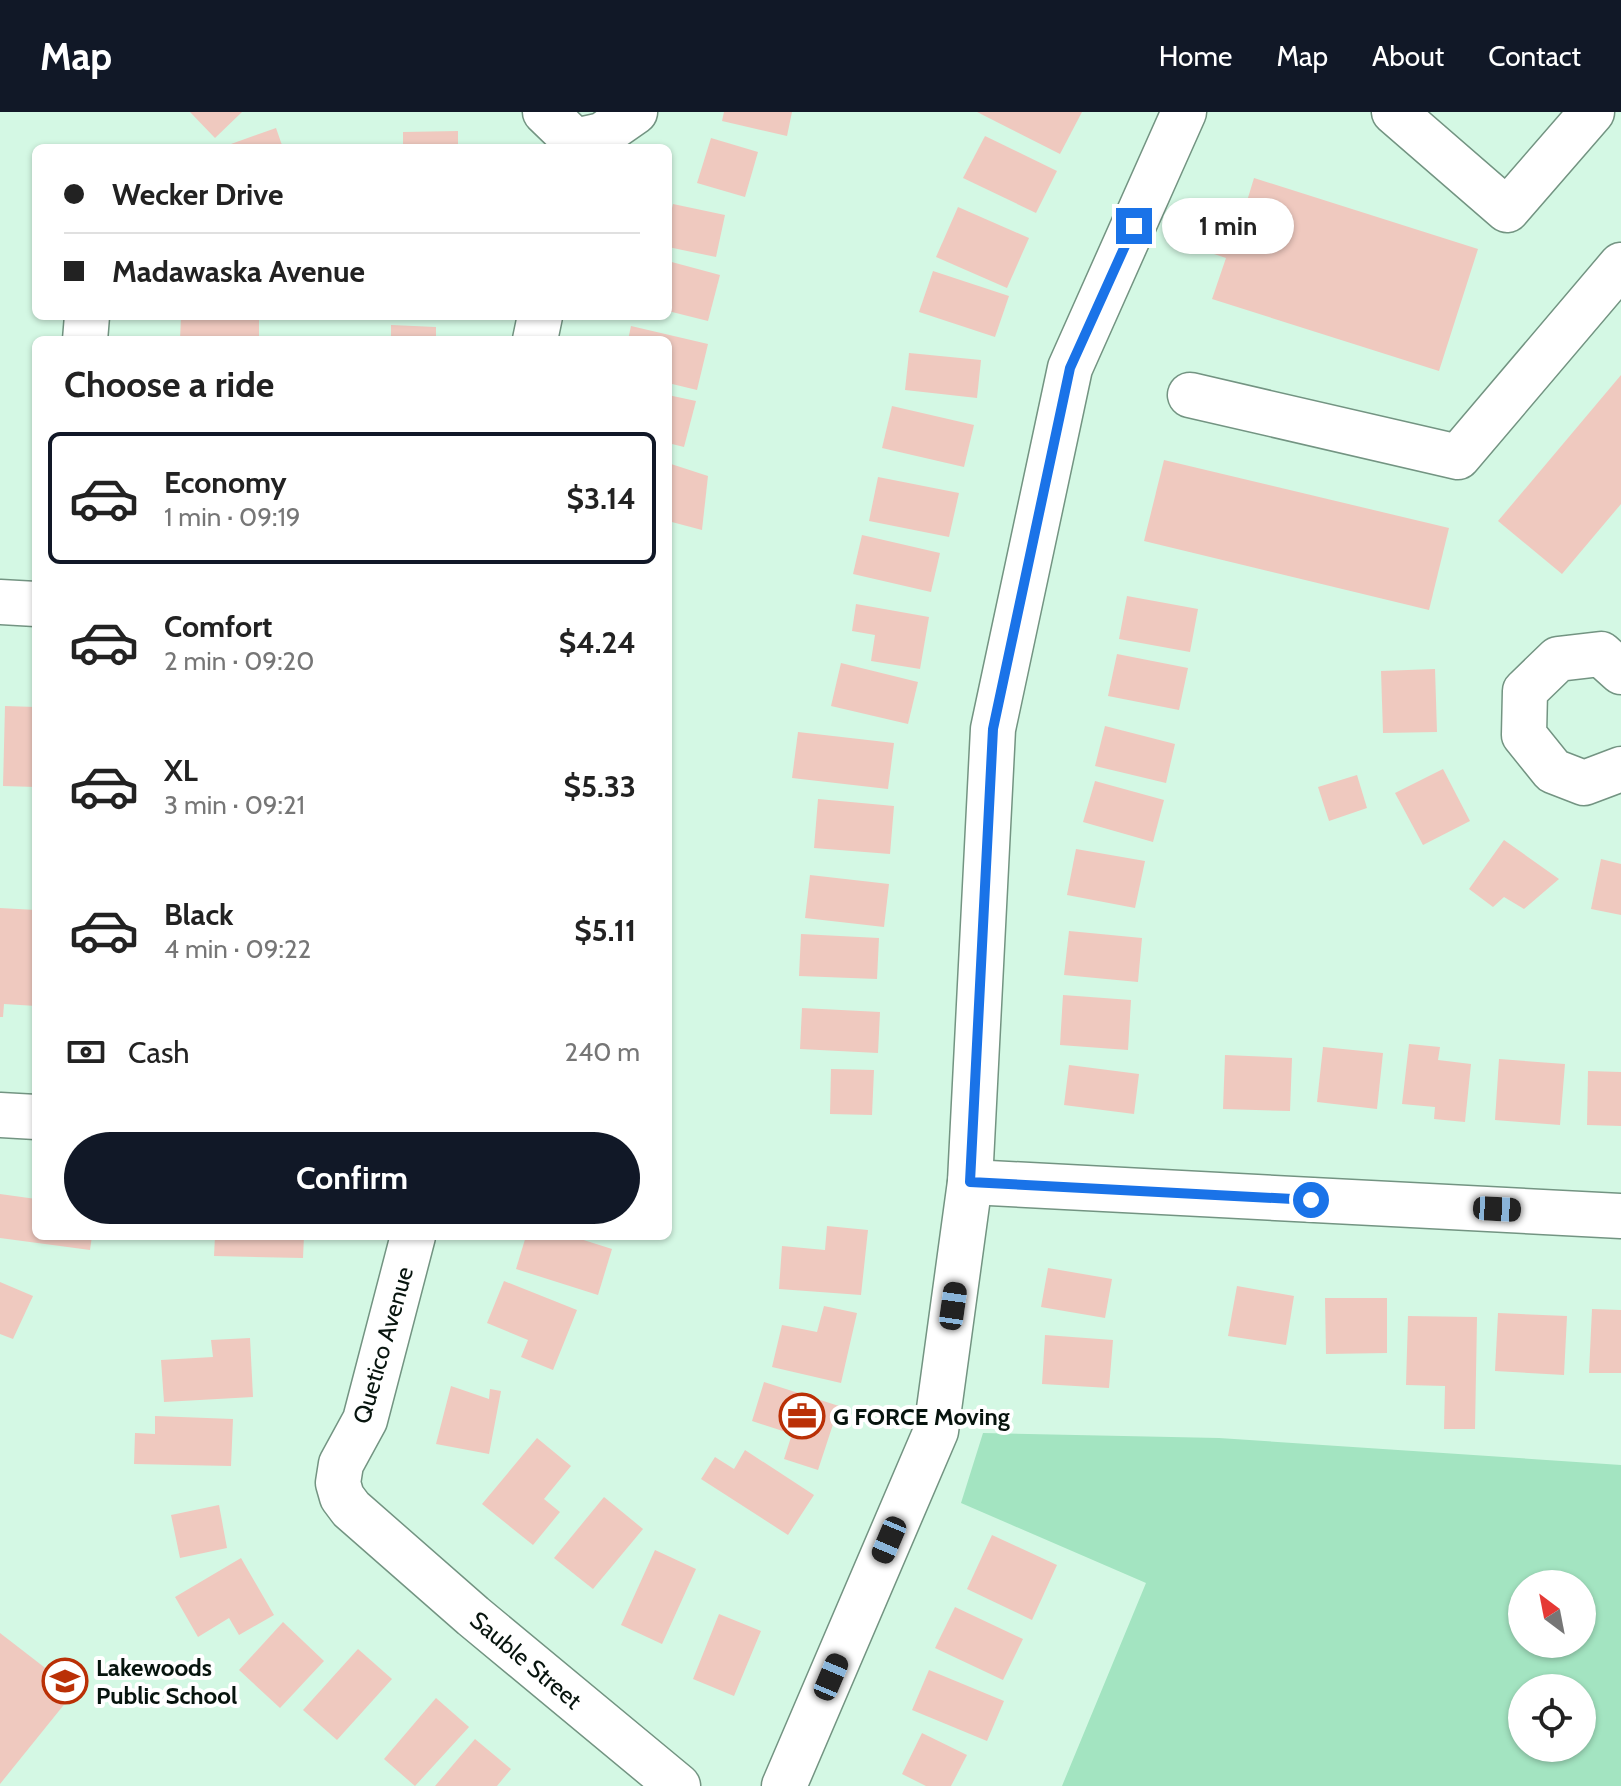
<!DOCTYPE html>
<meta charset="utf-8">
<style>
:root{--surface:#fff;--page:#f6f6f6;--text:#222;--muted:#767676;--line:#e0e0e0;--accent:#111827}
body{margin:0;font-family:Cabin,sans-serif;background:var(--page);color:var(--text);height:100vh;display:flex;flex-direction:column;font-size:30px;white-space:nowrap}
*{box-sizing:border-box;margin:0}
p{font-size:26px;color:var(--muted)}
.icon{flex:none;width:44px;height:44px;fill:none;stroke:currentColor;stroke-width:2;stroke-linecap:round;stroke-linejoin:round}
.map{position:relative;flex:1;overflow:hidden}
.sheet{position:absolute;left:32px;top:224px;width:640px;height:904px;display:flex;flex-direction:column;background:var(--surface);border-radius:12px;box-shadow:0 2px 6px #0004}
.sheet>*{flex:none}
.guide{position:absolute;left:32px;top:32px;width:640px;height:176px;border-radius:12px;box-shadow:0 2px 6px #0004;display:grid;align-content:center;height:176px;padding:0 32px;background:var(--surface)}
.needle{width:52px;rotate:328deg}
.buttons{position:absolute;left:1508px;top:1458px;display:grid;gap:16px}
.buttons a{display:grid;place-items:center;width:88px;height:88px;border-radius:50%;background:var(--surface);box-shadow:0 2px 6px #0004;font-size:40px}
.end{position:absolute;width:36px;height:36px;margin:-18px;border:10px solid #1a73e8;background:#fff;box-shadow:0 0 0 4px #fff}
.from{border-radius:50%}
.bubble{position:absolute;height:56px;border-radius:28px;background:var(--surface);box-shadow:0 2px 6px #0004;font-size:26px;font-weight:700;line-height:56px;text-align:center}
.car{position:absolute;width:24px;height:48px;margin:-24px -12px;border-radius:10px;box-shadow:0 0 6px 2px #0007;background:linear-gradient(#222 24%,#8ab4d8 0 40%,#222 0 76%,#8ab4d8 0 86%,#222 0)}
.guide b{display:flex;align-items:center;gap:28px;height:76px;font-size:30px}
.guide b+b{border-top:2px solid var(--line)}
.guide i{width:20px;height:20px;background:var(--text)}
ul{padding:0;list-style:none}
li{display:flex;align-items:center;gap:24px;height:132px;margin:0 16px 12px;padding:0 16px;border:4px solid transparent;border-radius:12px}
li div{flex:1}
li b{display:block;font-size:30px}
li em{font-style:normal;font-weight:700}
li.selected{border-color:var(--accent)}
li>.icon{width:72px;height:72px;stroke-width:1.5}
h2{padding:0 32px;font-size:36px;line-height:96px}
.pay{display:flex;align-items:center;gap:20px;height:88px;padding:0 32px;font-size:30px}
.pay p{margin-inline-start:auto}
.cta{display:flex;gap:16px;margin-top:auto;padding:16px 32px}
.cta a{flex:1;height:92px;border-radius:48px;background:var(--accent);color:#fff;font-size:32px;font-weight:700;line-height:92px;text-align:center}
header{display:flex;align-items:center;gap:48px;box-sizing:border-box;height:112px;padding:0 40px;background:var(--accent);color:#fff}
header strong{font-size:38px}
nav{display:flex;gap:44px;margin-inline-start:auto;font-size:28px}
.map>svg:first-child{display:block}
.green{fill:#a3e4c1;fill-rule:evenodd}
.building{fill:#efc9bf}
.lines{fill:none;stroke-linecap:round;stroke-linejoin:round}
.minor-casing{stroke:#739482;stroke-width:47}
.minor{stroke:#fff;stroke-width:44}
.route{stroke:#1a73e8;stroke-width:10}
.labels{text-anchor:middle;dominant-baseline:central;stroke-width:8;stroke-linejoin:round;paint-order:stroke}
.street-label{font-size:24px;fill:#07140e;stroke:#fff}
.poi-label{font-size:24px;font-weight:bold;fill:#07140e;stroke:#fff;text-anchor:start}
</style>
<header>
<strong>Map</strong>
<nav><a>Home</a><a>Map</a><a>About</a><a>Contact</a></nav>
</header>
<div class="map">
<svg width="1621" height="1674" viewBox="0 0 1621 1674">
<rect width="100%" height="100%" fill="#d4f8e4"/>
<path class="green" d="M983,1321L1219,1326L1621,1353V1674H1062L1146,1471L961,1391ZM1522,1472H1582V1532H1522ZM1522,1576H1582V1636H1522Z"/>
<g class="building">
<polygon points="190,0 242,0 215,26"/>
<polygon points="724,0 792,0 787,24 722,9"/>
<polygon points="977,0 1082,0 1060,42"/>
<polygon points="276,16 283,36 233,36 231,32"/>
<polygon points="458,19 458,36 403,36 403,20"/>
<polygon points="985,24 1057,59 1036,101 963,66"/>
<polygon points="711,26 758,40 745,85 697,71"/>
<polygon points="1254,66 1478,137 1439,259 1212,187 1226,146 1205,139 1220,91 1244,99"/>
<polygon points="673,92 725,103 716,145 668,135 668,112"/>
<polygon points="958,95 1029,126 1007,176 936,145"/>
<polygon points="668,149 720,163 708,209 668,199"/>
<polygon points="933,159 1009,184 995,225 919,200"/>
<polygon points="181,204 259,204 259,228 180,228"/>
<polygon points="391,213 436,215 436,228 391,228"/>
<polygon points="631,214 708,232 697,278 668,271 668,228 628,228"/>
<polygon points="909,241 981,248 977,286 905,278"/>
<polygon points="1621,263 1621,392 1562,462 1498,409"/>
<polygon points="668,283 696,289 684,335 668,331"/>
<polygon points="892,294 974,313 964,355 882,336"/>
<polygon points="1164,348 1449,416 1429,498 1144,429"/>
<polygon points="668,351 708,364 702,418 668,409"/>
<polygon points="878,365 959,381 949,425 869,409"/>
<polygon points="862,423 940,441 931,480 853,462"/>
<polygon points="1127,484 1198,497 1190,540 1119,527"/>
<polygon points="856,492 929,505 920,557 871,549 875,523 852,519"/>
<polygon points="1117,542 1188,556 1179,598 1108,584"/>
<polygon points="841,551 918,570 908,612 831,594"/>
<polygon points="1435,557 1437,620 1383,621 1381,559"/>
<polygon points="5,594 36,595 36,675 3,674"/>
<polygon points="1105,614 1175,632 1166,671 1095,654"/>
<polygon points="798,620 894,631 888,677 792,666"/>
<polygon points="1443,657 1470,709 1423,733 1395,681"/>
<polygon points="1357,663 1367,696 1329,709 1318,675"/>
<polygon points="1095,669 1164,688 1153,730 1083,710"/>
<polygon points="818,687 894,694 890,742 814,736"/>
<polygon points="1504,728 1559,767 1524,797 1504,785 1493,795 1469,777"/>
<polygon points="1076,737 1145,749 1135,796 1067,783"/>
<polygon points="1601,747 1621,752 1621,803 1591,797"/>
<polygon points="810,763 889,772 884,815 805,806"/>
<polygon points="0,796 36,798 36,894 4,892 3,905 0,905"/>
<polygon points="1069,819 1142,826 1138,870 1064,863"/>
<polygon points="801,822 879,826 877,867 799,864"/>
<polygon points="1063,883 1131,888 1128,938 1060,933"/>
<polygon points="802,896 880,900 878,941 800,937"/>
<polygon points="1409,932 1440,935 1438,948 1471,952 1465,1010 1434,1007 1435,995 1402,992"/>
<polygon points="1323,935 1383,941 1377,997 1317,990"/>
<polygon points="1225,943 1292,946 1290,999 1223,997"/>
<polygon points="1499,947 1565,952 1560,1013 1495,1008"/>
<polygon points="1069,953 1139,962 1134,1002 1064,993"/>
<polygon points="831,957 874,958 872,1003 830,1002"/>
<polygon points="1588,959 1621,960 1621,1014 1587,1013"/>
<polygon points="0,1082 36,1087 36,1124 92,1124 90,1138 0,1126"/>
<polygon points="827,1114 868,1118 861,1183 779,1177 782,1134 825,1138"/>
<polygon points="215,1124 304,1124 303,1146 214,1144"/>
<polygon points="526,1124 571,1124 612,1137 598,1183 516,1157"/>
<polygon points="1048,1156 1112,1167 1105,1206 1041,1195"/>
<polygon points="504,1169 577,1198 553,1258 521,1245 528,1228 487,1211"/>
<polygon points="0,1170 33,1184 13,1227 0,1222"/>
<polygon points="1237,1174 1294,1184 1286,1233 1228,1224"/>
<polygon points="1325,1186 1387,1186 1387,1241 1326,1242"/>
<polygon points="824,1194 857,1201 841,1271 772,1255 782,1213 817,1220"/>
<polygon points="1592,1197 1621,1198 1621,1261 1589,1261"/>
<polygon points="1498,1201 1567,1204 1564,1263 1495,1259"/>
<polygon points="1408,1204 1477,1205 1475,1317 1444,1317 1445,1274 1406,1273"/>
<polygon points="1045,1223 1113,1228 1109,1276 1042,1272"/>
<polygon points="250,1226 253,1285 164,1290 161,1248 213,1245 211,1228"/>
<polygon points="764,1270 839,1294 818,1358 784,1347 792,1322 752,1309"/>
<polygon points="451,1274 489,1287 490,1277 501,1279 489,1342 436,1332"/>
<polygon points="155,1304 233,1307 231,1354 134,1352 135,1321 155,1322"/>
<polygon points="537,1326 571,1354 544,1387 560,1400 533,1433 482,1392"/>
<polygon points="745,1338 814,1383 788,1423 701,1367 715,1345 734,1357"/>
<polygon points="604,1385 643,1417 593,1477 554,1446"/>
<polygon points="219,1393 227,1436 180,1446 171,1403"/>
<polygon points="992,1423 1057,1453 1032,1508 967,1477"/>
<polygon points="655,1438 696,1457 662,1532 621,1513"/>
<polygon points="241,1446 274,1503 239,1523 229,1506 198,1525 175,1485"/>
<polygon points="955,1495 1023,1527 1003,1568 935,1536"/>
<polygon points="719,1502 761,1519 734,1584 693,1567"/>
<polygon points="283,1510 324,1549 280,1596 239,1558"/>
<polygon points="0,1521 75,1579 0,1672"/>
<polygon points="358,1537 392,1567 337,1628 303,1598"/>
<polygon points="929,1558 1004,1589 987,1629 912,1598"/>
<polygon points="436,1586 469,1615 415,1674 384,1647"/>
<polygon points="922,1621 967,1643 951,1674 926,1674 902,1662"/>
<polygon points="475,1627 511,1657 497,1674 435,1674"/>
</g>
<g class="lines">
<g class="minor-casing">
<g id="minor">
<polyline points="545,0 575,29"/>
<polyline points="1394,0 1507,98 1592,0"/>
<polyline points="575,29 602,23 635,0"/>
<polyline points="85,228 87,204"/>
<polyline points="535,228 540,204"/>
<polyline points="1190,283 1458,345 1621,153"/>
<polyline points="0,490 36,492"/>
<polyline points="1621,560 1601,542 1558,547 1525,579 1524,623 1553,659 1584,671 1621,657"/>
<polyline points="0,1003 36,1005"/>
<polyline points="970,1070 1621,1104"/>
<polyline points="413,1124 365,1308 341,1352 338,1371 342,1385 351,1397 473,1504 678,1674"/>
<polyline points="784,1674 936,1319 970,1070 993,617 1070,256 1184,0"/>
</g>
</g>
<use href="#minor" class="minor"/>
</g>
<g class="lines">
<polyline class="route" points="1134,114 1070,256 993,617 970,1070 1311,1088"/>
</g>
<defs>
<g id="office-ring" transform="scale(2.3)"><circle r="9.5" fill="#fff" stroke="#ba3006" stroke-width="1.5"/><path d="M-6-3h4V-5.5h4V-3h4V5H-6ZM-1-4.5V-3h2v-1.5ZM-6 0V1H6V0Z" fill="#ba3006"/></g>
<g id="school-ring" transform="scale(2.3)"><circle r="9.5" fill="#fff" stroke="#ba3006" stroke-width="1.5"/><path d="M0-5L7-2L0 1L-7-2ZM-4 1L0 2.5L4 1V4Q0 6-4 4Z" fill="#ba3006"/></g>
</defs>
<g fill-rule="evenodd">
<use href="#office-ring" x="802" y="1304"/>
<use href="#school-ring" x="65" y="1569"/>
</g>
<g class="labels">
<g class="street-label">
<text transform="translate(383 1233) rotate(-74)">Quetico Avenue</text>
<text transform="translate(526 1548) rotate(40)">Sauble Street</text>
</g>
<g class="poi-label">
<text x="833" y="1304">G FORCE Moving</text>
<text x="96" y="1555">Lakewoods<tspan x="96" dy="28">Public School</tspan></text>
</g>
</g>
</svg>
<div class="buttons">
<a><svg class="needle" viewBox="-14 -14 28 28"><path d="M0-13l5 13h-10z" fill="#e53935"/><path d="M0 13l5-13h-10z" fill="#767676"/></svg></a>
<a><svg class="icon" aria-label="locate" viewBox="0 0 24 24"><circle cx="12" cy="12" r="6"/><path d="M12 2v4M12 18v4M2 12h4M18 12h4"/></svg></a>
</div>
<i class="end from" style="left:1311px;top:1088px"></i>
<i class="end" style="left:1134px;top:114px"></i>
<div class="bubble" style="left:1162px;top:86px;width:132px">1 min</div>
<i class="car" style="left:1497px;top:1097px;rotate:93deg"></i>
<i class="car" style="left:953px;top:1194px;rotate:8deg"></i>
<i class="car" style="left:889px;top:1428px;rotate:203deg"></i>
<i class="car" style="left:831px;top:1565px;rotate:23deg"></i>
<div class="guide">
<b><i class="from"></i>Wecker Drive</b>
<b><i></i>Madawaska Avenue</b>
</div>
<section class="sheet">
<h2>Choose a ride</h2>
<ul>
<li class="selected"><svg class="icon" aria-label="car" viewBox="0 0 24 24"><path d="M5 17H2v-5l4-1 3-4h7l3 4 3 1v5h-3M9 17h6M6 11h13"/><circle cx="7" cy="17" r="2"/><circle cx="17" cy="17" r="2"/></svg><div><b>Economy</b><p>1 min · 09:19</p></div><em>$3.14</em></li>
<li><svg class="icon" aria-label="car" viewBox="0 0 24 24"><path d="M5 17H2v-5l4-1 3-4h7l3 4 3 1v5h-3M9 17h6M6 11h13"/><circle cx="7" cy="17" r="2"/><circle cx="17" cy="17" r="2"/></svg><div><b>Comfort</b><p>2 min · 09:20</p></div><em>$4.24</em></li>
<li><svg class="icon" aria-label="car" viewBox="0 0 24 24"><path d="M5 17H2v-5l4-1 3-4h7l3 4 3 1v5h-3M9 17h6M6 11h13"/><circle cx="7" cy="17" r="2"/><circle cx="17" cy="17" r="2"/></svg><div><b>XL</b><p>3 min · 09:21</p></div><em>$5.33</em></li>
<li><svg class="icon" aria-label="car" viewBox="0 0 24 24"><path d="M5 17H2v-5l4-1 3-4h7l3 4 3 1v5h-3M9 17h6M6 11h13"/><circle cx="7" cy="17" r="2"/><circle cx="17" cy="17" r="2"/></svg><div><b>Black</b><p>4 min · 09:22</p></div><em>$5.11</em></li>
</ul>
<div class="pay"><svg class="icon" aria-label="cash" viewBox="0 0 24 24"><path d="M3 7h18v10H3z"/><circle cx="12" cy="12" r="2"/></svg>Cash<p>240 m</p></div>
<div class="cta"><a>Confirm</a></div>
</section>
</div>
